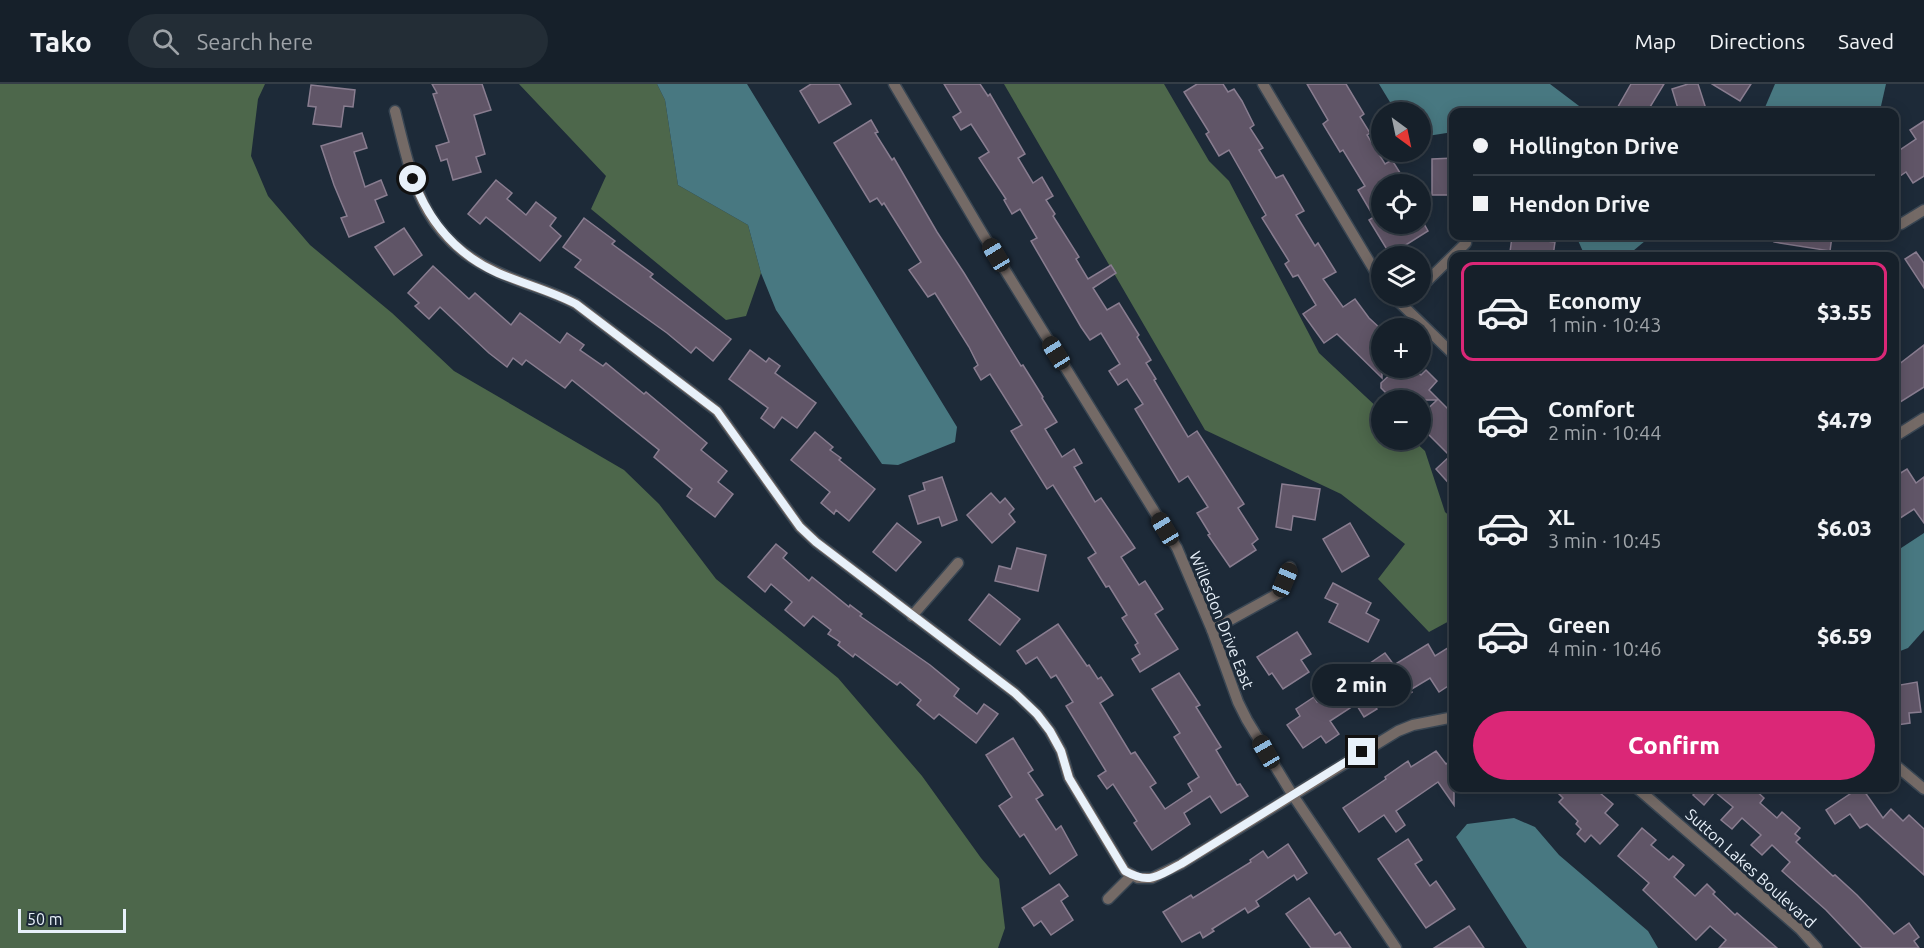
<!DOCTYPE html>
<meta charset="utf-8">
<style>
:root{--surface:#16202a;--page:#232d36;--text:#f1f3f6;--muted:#9ea3a8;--line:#353e47;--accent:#db2777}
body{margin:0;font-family:Ubuntu,sans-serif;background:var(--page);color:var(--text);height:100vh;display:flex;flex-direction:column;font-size:22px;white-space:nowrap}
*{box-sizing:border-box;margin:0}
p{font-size:20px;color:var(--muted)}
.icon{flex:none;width:33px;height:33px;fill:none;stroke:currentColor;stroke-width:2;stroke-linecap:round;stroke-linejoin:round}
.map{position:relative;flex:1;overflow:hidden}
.sheet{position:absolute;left:1449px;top:168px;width:450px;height:540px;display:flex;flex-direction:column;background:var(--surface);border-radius:12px;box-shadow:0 3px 15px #0003,0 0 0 2px var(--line)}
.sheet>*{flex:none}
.hud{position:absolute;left:1449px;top:24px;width:450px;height:132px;border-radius:12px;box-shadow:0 3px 15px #0003,0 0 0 2px var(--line);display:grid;align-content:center;height:132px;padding:0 24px;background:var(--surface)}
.needle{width:39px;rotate:147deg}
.buttons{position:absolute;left:1371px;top:18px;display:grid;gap:12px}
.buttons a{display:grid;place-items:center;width:60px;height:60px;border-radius:50%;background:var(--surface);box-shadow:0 3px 15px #0003,0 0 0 2px var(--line);font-size:30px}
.scale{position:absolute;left:18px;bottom:15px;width:108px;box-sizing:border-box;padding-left:6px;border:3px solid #e8f1fa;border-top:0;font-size:16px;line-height:21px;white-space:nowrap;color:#e8f1fa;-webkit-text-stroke:4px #1d2a38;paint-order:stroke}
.end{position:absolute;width:27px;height:27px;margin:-14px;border:8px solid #e8f1fa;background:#111;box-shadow:0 0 0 3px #111}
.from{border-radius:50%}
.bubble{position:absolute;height:42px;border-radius:21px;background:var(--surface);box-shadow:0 3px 15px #0003,0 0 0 2px var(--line);font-size:20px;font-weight:800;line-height:42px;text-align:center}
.car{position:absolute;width:18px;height:36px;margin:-18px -9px;border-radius:8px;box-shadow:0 0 4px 2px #0007;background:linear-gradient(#222 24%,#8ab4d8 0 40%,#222 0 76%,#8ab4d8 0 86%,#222 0)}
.hud b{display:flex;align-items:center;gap:21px;height:57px;font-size:22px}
.hud b+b{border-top:2px solid var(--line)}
.hud i{width:15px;height:15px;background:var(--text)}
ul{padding:10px 0 0;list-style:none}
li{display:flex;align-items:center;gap:18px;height:99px;margin:0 12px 9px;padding:0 12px;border:3px solid transparent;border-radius:12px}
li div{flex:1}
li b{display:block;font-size:22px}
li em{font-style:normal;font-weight:800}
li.active{border-color:var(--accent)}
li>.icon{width:54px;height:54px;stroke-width:1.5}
.primary-button{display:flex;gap:12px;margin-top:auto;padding:12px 24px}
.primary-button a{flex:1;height:69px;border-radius:36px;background:var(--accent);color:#fff;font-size:24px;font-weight:800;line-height:69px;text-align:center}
header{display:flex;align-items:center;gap:36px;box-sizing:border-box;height:84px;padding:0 30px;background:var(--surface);border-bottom:2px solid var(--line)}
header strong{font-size:28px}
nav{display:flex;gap:33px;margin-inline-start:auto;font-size:21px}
.search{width:420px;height:54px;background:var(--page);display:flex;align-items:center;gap:15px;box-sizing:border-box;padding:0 21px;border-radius:33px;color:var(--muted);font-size:22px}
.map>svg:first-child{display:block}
.forest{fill:#4d674b}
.water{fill:#487881}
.building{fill:#605567;stroke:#897d90;stroke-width:1.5}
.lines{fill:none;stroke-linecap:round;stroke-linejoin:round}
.street-casing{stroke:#394653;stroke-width:13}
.street{stroke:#746a66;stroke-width:10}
.route{stroke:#e8f1fa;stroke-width:8}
.labels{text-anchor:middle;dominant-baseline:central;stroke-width:6;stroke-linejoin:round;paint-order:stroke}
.street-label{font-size:16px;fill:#e8f1fa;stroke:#1d2a38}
</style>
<header>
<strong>Tako</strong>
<div class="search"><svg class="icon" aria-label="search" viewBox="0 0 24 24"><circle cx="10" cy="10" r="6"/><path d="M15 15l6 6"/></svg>Search here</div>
<nav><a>Map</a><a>Directions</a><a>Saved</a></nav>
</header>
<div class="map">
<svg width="1924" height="864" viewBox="0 0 1924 864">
<rect width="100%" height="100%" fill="#1d2a38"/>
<g class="forest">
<polygon points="0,0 265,0 258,15 251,72 268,112 310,161 392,229 454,287 624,386 659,420 716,495 838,594 922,692 981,774 999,795 1005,844 998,864 0,864"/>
<polygon points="519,0 657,0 665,16 678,101 748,141 761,189 746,232 726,236 591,125 606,92"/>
<polygon points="1004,0 1164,0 1209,77 1229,97 1319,269 1381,327 1382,356 1413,356 1425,367 1445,428 1453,435 1453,535 1429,548 1378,495 1405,460 1341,410 1205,346"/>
</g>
<g class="water">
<polygon points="657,0 747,0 957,343 955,358 898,381 882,380 776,226 761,189 748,141 678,101 665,16"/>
<polygon points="1379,0 1550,0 1587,28 1454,28 1453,48 1421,53 1420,28 1396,28"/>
<polygon points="1775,0 1886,0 1881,22 1869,28 1763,28"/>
<polygon points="1576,152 1651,152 1627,172 1585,172"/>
<polygon points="1924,449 1924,546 1908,564 1895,569 1895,468"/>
<polygon points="1514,734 1535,743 1559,771 1648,847 1658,864 1527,864 1456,753 1467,740"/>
</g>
<g class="building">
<polygon points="432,0 482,0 491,26 474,31 485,70 476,73 481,88 453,96 447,75 441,77 436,62 449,58 433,10 437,9"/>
<polygon points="811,0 839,0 851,20 819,39 800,7"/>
<polygon points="944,0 980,0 988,12 990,10 1025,70 1018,74 1033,99 1042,93 1053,112 1046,116 1055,130 1053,132 1079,173 1076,175 1088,195 1111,181 1116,189 1093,204 1107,226 1119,219 1139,251 1137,253 1151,276 1146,279 1156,295 1154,296 1188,353 1197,347 1244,420 1238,424 1258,455 1252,460 1256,466 1230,483 1208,451 1210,450 1197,429 1208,423 1188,392 1179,398 1135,325 1143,320 1127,295 1118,301 1109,287 1120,280 1101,249 1090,256 1081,243 1031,157 1037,154 1020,125 1012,130 1004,116 1006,115 979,74 989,68 971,40 961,46 953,33 961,28"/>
<polygon points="1197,0 1223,0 1228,8 1234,5 1242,17 1254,41 1250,44 1263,64 1259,66 1276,94 1283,91 1304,127 1296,131 1315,162 1318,159 1336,188 1323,195 1343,223 1355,215 1369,234 1382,246 1382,294 1337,250 1324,259 1303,230 1316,221 1298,191 1293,193 1285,180 1289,177 1262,134 1266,131 1229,66 1219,72 1206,50 1209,48 1184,8"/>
<polygon points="1307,0 1346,0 1364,30 1360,33 1370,49 1367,51 1385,80 1392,76 1407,100 1382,100 1382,140 1424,140 1428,147 1404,162 1406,165 1393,172 1391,172 1369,136 1374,133 1358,106 1365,102 1343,66 1340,68 1323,40 1328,36"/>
<polygon points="1631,0 1664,0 1647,28 1615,28"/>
<polygon points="1688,0 1698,0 1707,28 1679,28 1672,5"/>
<polygon points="1712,0 1751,0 1740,17"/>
<polygon points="311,1 355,6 353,23 344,22 341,43 313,40 316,23 308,22"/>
<polygon points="871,36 878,48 875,49 892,76 894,74 937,148 964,189 1021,282 1023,281 1043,313 1042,314 1057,338 1045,345 1062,373 1074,365 1082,379 1074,383 1095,418 1101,414 1135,464 1121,473 1139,501 1145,497 1163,525 1155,530 1178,565 1140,588 1132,575 1140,570 1135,561 1138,559 1122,534 1127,531 1109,502 1106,503 1088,474 1096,469 1053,401 1047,405 1011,347 1022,341 990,290 981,296 974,284 978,281 969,263 935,209 928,213 909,186 921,178 884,119 882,121 877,114 870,118 834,59"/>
<polygon points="1924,37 1924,92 1913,99 1906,88 1894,96 1894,70 1916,55 1910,46"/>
<polygon points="362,49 367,64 354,68 365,103 381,96 387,111 375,116 384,138 349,153 341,134 347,132 334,101 321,62"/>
<polygon points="1454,74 1454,111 1432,111 1432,75"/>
<polygon points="496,96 512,109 507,115 526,131 536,118 556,134 550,142 561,152 540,177 486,133 480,140 468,130"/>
<polygon points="584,134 615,157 612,160 653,190 650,193 731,255 713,277 696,263 691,269 667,249 575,183 581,176 563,163"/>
<polygon points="404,144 422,171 394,191 375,163"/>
<polygon points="1775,152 1832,152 1830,167 1774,158"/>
<polygon points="1512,153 1555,158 1553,172 1516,172 1517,169 1510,168"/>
<polygon points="1916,168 1924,179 1924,204 1905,175"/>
<polygon points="433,182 469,215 475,209 511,241 520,229 560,259 567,249 584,261 580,266 603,282 606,279 644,310 646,308 707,359 701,366 727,387 718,398 733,410 715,433 687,412 692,405 654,373 659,366 572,296 565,304 526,276 522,281 513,274 507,283 489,269 440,223 429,235 415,222 419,219 408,209"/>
<polygon points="1924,261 1924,303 1894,322 1894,284"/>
<polygon points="750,266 766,278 769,274 780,282 775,289 816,319 797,344 782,333 774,344 761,334 768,324 729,295"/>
<polygon points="1397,284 1413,284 1421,291 1426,286 1437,297 1429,306 1454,331 1454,405 1436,385 1450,372 1420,342 1420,332 1437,316 1393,316 1381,304 1381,299"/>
<polygon points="815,348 833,363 830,366 841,374 839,376 875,405 849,437 836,426 834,430 821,419 830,408 791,376"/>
<polygon points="1907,385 1916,399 1924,393 1924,439 1914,425 1894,438 1894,393"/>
<polygon points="942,393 957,436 942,442 939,433 918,440 909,412 925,406 923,399"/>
<polygon points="1282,400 1320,405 1315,436 1293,432 1291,446 1276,443"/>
<polygon points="991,409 1000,419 1005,414 1014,425 1009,430 1015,438 992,459 967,431"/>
<polygon points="897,439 921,458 896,487 873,468"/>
<polygon points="1350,439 1369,472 1342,488 1323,455"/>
<polygon points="776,460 787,469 783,474 809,497 812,493 849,523 850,521 862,530 860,532 930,581 959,605 954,612 977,630 984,620 998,630 976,659 939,630 934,635 917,621 921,616 900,598 897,601 855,570 853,573 838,561 840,558 828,550 831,546 813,532 804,542 785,526 792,518 771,500 765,508 748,493"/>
<polygon points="1017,464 1046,471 1038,507 995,497 999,482 1011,485"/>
<polygon points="1333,499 1371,519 1366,529 1379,536 1368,558 1329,538 1338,520 1325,514"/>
<polygon points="989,510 1020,535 1000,561 969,536"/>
<polygon points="1058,540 1087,582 1089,581 1098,595 1101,593 1113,611 1100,619 1131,670 1135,668 1156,699 1150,703 1165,725 1192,707 1188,700 1199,693 1174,653 1180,649 1152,605 1179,589 1200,621 1196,623 1221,663 1216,666 1237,701 1240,700 1248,712 1221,729 1210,712 1184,729 1190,740 1152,766 1134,739 1137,737 1113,700 1107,705 1098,692 1106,687 1066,622 1073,618 1056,591 1051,594 1037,573 1026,580 1017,567"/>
<polygon points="1297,548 1311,570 1301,576 1309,588 1283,605 1272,589 1269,591 1257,573"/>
<polygon points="1428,560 1435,572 1454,560 1454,598 1439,608 1430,594 1410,606 1412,608 1399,616 1390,602 1370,615 1377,625 1364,633 1356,620 1330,637 1339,650 1326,659 1321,652 1303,664 1287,641 1300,632 1296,625 1314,613 1317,618 1362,589 1360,586 1385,569 1394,581"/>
<polygon points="1917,598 1921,628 1909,629 1910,639 1897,641 1894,602"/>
<polygon points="1013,654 1033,686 1028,689 1043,711 1036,715 1056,746 1061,742 1077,771 1050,790 1024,750 1020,753 999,722 1012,713 986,671"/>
<polygon points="1436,667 1446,680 1454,675 1454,721 1438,698 1396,727 1405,741 1396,748 1384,731 1359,748 1343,724 1386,695 1385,693 1408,677 1411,683"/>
<polygon points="1553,704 1594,704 1613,720 1605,729 1618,741 1600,760 1591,751 1585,758 1577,750 1581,745 1576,740 1578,737 1559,718 1563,714"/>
<polygon points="1700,704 1753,704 1764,714 1760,719 1777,734 1782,728 1800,744 1795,750 1800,754 1796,758 1833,792 1835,791 1857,811 1894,850 1909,839 1919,853 1914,857 1919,864 1862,864 1826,826 1782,787 1790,778 1772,761 1762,771 1751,761 1761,751 1742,734 1732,745 1721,736 1733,723 1715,708 1704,721 1693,711"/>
<polygon points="1859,704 1862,704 1883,734 1891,725 1903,737 1909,731 1924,745 1924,791 1867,740 1860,744 1850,730 1835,740 1826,726"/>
<polygon points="1642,744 1656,756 1651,761 1669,776 1673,772 1684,781 1674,793 1695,812 1707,800 1715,808 1713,810 1735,831 1737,829 1777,864 1719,864 1726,856 1710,842 1696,856 1643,806 1649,799 1618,772"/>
<polygon points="1408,755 1422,776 1415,780 1430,802 1436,797 1455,825 1426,844 1378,775"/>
<polygon points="1288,760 1307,789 1297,796 1294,791 1256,817 1259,822 1248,829 1245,824 1212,845 1214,847 1203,854 1200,848 1182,858 1163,828 1191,811 1193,814 1251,778 1250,776 1263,767 1268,774"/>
<polygon points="1059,800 1068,812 1061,817 1073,836 1051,851 1041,837 1034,842 1022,824"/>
<polygon points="1309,814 1335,851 1340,848 1351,864 1311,864 1286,830"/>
<polygon points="1469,842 1484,864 1434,864"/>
</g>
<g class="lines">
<g class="street-casing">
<g id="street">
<polyline points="894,0 984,152 1177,464 1212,546 1238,618 1247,636 1292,710 1396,864"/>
<polyline points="1263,0 1382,199"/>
<path d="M395,27C413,99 422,153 495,187C522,200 550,206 576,220L717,327L800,443L816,458L1015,609L1037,630L1050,647L1061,667L1069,694L1125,787L1138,794H1152L1181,780L1398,647L1413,641L1454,633"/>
<polyline points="1894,140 1901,140 1924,126"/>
<polyline points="1420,204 1466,159"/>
<polyline points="1393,212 1454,271"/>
<polyline points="1894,353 1924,334"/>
<polyline points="912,532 958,479"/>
<polyline points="1212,546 1279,509 1290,483"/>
<polyline points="1894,680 1924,705"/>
<polyline points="1637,704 1800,845 1817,864"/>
<polyline points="1108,815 1132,791"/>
</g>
</g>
<use href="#street" class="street"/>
</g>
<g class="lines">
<path class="route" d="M413,95C429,138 455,170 498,189C524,200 551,207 576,220L717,327L800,443L816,458L1015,609L1037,630L1050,647L1061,667L1069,694L1125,787C1150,801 1157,792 1181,780L1362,668"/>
</g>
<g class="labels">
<g class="street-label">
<text transform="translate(1222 536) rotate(68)">Willesdon Drive East</text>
<text transform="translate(1751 784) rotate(42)">Sutton Lakes Boulevard</text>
</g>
</g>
</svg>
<div class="buttons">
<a><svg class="needle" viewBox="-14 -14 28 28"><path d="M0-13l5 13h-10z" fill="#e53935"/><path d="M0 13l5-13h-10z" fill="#9ea3a8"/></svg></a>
<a><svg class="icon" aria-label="locate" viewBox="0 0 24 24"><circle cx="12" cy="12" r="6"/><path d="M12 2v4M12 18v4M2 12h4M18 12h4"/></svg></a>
<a><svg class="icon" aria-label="layers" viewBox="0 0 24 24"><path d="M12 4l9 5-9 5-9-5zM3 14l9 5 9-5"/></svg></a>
<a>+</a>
<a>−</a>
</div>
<div class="scale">50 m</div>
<i class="end from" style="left:413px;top:95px"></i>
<i class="end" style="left:1362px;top:668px"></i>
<div class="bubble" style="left:1312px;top:580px;width:99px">2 min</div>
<i class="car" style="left:996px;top:171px;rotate:329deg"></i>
<i class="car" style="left:1056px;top:269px;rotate:328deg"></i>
<i class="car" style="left:1165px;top:445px;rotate:329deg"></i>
<i class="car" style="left:1285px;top:496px;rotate:23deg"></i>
<i class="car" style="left:1266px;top:668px;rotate:330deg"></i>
<div class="hud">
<b><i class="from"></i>Hollington Drive</b>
<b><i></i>Hendon Drive</b>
</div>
<section class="sheet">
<ul>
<li class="active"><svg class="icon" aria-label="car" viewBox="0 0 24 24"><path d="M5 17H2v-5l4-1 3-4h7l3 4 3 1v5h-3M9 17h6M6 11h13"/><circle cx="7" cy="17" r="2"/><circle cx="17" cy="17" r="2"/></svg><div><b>Economy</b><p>1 min · 10:43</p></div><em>$3.55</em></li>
<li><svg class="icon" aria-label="car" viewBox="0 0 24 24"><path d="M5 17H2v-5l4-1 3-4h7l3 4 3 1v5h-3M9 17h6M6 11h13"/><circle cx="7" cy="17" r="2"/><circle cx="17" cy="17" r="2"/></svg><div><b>Comfort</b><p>2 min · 10:44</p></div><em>$4.79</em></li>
<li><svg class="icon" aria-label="car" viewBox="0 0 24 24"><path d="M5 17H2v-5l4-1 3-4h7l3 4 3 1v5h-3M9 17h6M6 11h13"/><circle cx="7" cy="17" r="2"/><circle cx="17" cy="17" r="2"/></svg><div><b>XL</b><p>3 min · 10:45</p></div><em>$6.03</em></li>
<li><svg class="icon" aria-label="car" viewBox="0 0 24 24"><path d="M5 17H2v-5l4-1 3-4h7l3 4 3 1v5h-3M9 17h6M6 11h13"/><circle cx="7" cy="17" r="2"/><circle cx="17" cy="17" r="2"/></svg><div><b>Green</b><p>4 min · 10:46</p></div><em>$6.59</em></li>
</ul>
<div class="primary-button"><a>Confirm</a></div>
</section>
</div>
